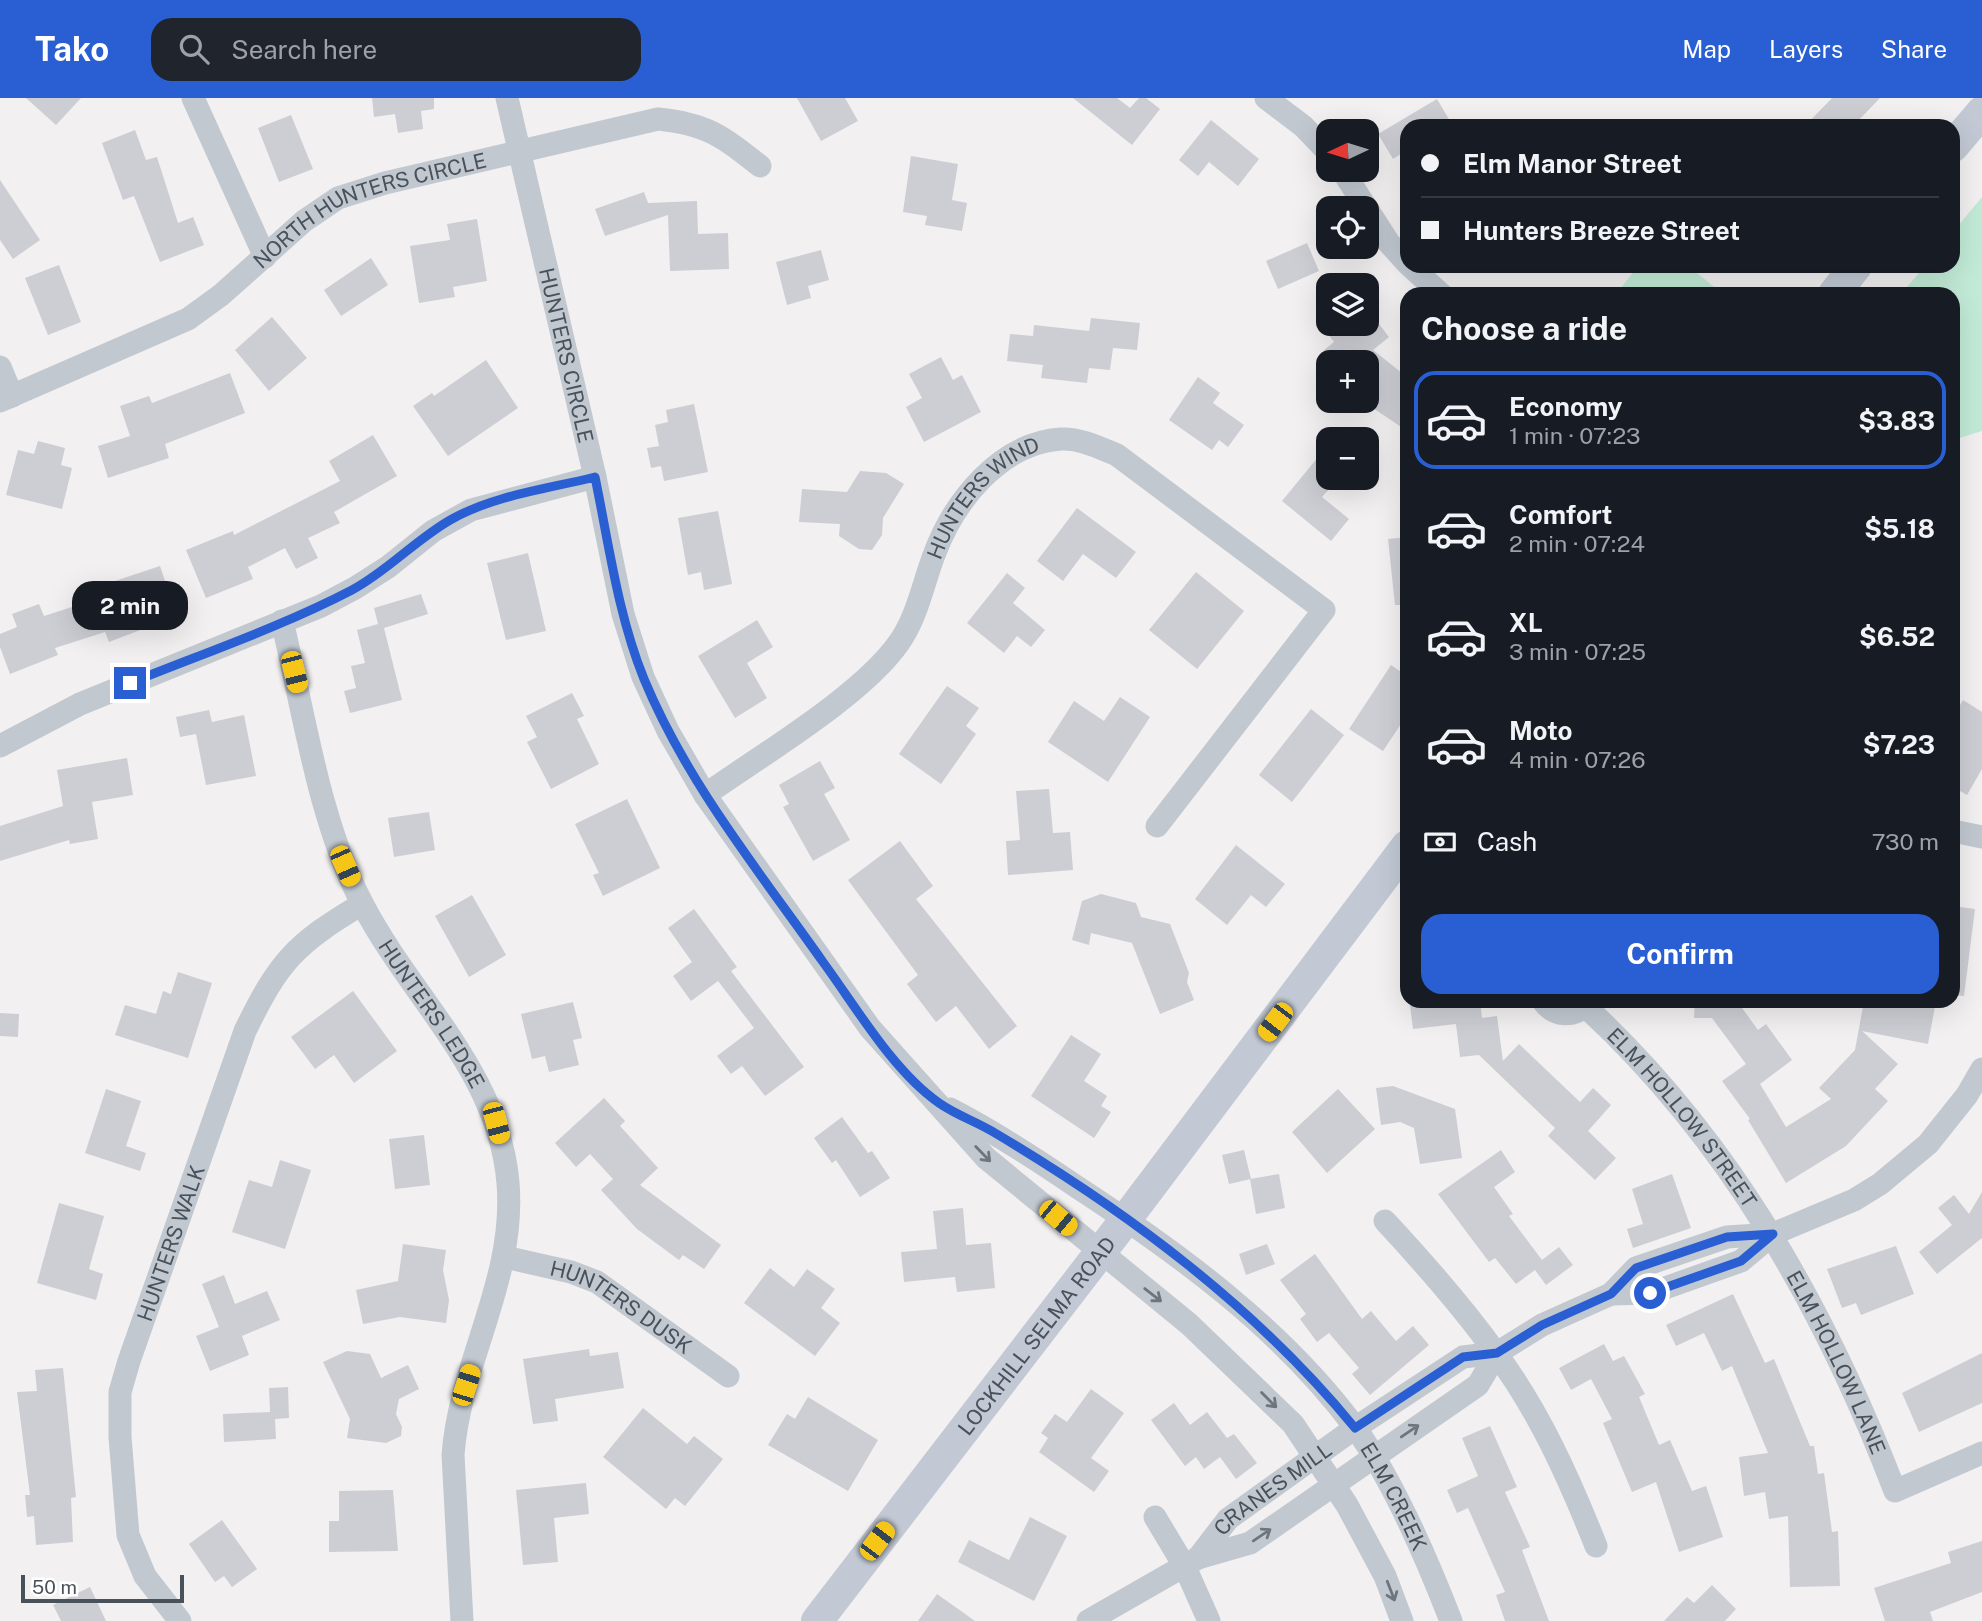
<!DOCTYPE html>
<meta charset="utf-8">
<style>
:root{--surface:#171b24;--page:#20242c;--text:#f1f3f6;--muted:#9ea1a6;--line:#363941;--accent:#295fd2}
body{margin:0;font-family:"Public Sans",sans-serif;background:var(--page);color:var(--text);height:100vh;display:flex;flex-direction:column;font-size:26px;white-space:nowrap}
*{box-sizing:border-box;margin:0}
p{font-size:23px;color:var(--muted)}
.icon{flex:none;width:38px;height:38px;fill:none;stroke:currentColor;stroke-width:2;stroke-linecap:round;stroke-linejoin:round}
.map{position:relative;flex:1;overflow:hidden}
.sheet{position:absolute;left:1400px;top:189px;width:560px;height:721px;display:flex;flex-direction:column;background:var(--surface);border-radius:21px;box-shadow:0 7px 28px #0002}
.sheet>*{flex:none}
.hud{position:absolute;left:1400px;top:21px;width:560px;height:154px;border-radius:21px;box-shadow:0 7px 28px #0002;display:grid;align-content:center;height:154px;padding:0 21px;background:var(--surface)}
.needle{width:46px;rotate:266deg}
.buttons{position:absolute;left:1316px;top:21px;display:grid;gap:14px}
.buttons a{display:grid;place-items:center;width:63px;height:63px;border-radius:14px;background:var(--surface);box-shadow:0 7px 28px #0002;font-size:35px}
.scale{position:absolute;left:21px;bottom:18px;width:163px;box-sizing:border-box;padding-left:7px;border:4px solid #49515b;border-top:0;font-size:19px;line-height:24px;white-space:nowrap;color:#49515b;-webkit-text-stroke:5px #fff;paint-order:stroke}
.end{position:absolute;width:32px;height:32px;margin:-16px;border:9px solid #295fd2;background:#fff;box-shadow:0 0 0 4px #fff}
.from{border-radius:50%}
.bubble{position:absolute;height:49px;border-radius:21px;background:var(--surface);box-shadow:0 7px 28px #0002;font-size:23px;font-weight:700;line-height:49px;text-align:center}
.car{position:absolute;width:21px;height:42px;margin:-21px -10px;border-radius:9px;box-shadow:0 0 5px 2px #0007;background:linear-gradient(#f5c518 24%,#345 0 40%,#f5c518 0 76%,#345 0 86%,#f5c518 0)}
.hud b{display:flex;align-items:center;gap:24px;height:66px;font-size:26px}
.hud b+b{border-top:2px solid var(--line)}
.hud i{width:18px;height:18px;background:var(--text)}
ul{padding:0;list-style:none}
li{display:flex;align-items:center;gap:21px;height:98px;margin:0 14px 10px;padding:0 7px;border:4px solid transparent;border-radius:21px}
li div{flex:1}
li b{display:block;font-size:26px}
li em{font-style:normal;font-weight:700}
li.selected{border-color:var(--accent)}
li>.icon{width:63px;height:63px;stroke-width:1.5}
h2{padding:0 21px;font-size:32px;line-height:84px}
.pay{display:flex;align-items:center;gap:18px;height:77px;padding:0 21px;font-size:26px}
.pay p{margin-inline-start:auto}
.action{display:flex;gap:14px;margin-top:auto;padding:14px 21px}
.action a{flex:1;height:80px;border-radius:21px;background:var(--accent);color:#fff;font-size:28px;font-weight:700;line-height:80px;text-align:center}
header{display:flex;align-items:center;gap:42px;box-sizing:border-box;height:98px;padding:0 35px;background:var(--accent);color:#fff}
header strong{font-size:33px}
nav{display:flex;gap:38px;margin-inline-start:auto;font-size:24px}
.search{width:490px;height:63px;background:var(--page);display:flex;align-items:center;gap:18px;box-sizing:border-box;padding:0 24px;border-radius:21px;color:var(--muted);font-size:26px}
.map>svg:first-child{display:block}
.green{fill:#c2ebd7}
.building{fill:#cdced4}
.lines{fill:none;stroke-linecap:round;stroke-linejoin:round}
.street{stroke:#c1c8d0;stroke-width:23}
.secondary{stroke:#c2c9d4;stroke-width:32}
.oneway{stroke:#6d757e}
.route{stroke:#295fd2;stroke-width:9}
.labels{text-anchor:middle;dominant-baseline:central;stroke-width:5;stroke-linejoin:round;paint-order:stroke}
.street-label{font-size:21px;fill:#49515b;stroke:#fff}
</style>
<header>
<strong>Tako</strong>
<div class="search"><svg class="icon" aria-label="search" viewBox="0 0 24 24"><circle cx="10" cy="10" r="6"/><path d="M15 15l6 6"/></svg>Search here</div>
<nav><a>Map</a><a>Layers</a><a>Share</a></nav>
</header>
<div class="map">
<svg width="1982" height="1523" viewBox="0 0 1982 1523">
<rect width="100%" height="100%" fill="#f2f0f0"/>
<g class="green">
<polygon points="1982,99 1982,333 1953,342 1953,196 1901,196 1925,168 1953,168 1953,134"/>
<polygon points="1638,168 1688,168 1723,196 1616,196"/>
</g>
<g class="building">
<polygon points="26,0 81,0 56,27"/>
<polygon points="372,0 434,0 434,11 421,13 423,31 398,35 395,16 374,19"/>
<polygon points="797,0 845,0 858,23 821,43"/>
<polygon points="1073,0 1117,0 1130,10 1139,0 1146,0 1160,11 1132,47"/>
<polygon points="1832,0 1880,0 1853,28 1805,28"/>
<polygon points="1437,1 1453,28 1407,28 1407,52 1393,61 1378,36"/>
<polygon points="291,17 313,71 279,84 258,30"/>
<polygon points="1211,22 1259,61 1238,88 1209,64 1198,78 1179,62"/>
<polygon points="135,32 146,62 157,59 178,125 193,119 204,147 160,164 134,98 123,102 102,45"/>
<polygon points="911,58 958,66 952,102 967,105 962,133 925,127 927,118 903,114"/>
<polygon points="0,82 40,142 13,161 0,142"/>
<polygon points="644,94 648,105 697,103 698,136 728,135 729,171 670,173 668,117 605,138 595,111"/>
<polygon points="477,121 487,183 453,189 455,199 419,205 410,148 450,142 447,126"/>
<polygon points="1307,145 1319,173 1278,191 1266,163"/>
<polygon points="821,152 829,182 808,188 811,200 787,207 776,164"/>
<polygon points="371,160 388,187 341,218 324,192"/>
<polygon points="59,167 81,224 48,237 25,180"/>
<polygon points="272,219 307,260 269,293 235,252"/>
<polygon points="1091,220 1140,225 1137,252 1113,250 1110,272 1089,270 1087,285 1041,280 1043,267 1007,263 1010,236 1033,238 1034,227 1089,233"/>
<polygon points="1320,226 1379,226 1389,239 1373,252 1407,279 1407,333 1367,306 1367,264 1332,264 1323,253 1334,244"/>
<polygon points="941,259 953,282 962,277 981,314 924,344 906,309 922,300 909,276"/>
<polygon points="486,262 518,310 448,358 413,308 432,295 434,298"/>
<polygon points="230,275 245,315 165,346 169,360 108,380 98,348 130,338 120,308 149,298 152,305"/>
<polygon points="1198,279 1220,295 1213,305 1244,327 1228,349 1219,342 1212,352 1169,322"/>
<polygon points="694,306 708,374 664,383 661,368 651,370 647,350 659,348 655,327 668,324 666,312"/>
<polygon points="373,337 397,378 334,414 340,425 308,440 318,460 296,471 285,450 248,469 253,481 206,500 186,452 233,433 234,437 340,383 329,363"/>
<polygon points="38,343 65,350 61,367 72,370 62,411 6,397 18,352 34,356"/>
<polygon points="1328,347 1328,380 1339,380 1322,399 1349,421 1331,443 1282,403"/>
<polygon points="860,373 886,375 904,386 883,420 882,437 872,452 859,451 839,438 840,426 799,424 802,391 847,394"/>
<polygon points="1077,410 1136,454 1116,480 1083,456 1063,483 1037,463"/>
<polygon points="718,413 732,486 704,492 701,474 688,477 678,420"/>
<polygon points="1407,439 1407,507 1395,507 1388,441"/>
<polygon points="528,455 546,533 506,542 487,465"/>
<polygon points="160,468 177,518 109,544 105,534 55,550 58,557 10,576 0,549 0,536 17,529 12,516 39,506 44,518 72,509 75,519 110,507 103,487"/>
<polygon points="1196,474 1244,513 1197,571 1149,532"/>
<polygon points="1007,475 1025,490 1013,505 1045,532 1031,549 1017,538 1004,555 967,525"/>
<polygon points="421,496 428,516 384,530 402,602 350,615 344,593 356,590 351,568 365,565 357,532 378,526 374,510"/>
<polygon points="757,522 773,549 747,565 767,600 735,620 698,558"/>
<polygon points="1391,567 1407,578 1407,617 1383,653 1349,631"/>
<polygon points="947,588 979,610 966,628 976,636 941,686 899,656"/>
<polygon points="572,595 584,618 577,621 599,666 551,691 527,644 537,639 526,618"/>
<polygon points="1120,599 1150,619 1108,684 1048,644 1074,603 1104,623"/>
<polygon points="1963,602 1982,614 1982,671 1967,697 1953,689 1953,619"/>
<polygon points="1311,611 1344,637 1292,704 1259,677"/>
<polygon points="209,612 212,624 244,617 256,678 206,687 196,636 180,639 176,619"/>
<polygon points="127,660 133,697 92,704 98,741 70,746 69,742 0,763 0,728 63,708 57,672"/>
<polygon points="820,663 835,690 824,696 850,742 813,763 783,709 789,706 779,687"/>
<polygon points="1049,691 1053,735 1070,734 1073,772 1008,777 1006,743 1020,742 1016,693"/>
<polygon points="627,701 660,770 603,798 593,777 599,775 575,726"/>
<polygon points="429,714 435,752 394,759 388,720"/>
<polygon points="900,743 933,788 916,801 1017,928 989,951 956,908 936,924 907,886 918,877 848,782"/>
<polygon points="1236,747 1285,786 1266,809 1251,797 1227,827 1195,801"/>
<polygon points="1101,796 1136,805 1141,819 1170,826 1189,875 1187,884 1194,902 1160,916 1132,845 1091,835 1089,847 1072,842 1082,803"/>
<polygon points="472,797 506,857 469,879 435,818"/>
<polygon points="1953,808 1975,811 1964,898 1953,897"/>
<polygon points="694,811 737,869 731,873 804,969 765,998 742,968 731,976 717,958 754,930 718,883 691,903 673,878 692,864 668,830"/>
<polygon points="178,874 212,885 188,960 115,937 125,907 156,916 163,893 171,896"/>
<polygon points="353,893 397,953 354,985 334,957 315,971 291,939"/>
<polygon points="1444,903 1480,903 1482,920 1497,918 1503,963 1519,946 1580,1004 1593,990 1611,1007 1588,1033 1616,1060 1595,1082 1548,1038 1555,1030 1479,957 1460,959 1456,926 1413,931 1410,907"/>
<polygon points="1695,903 1737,903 1758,932 1766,926 1792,962 1760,986 1786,1029 1831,1001 1819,990 1855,952 1864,903 1936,903 1928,946 1862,933 1898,966 1875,991 1888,1003 1846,1048 1786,1085 1748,1022 1750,1021 1722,983 1746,966 1712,920 1694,920"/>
<polygon points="573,904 582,940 573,942 579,967 549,974 545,958 532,961 521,916"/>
<polygon points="0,915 19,916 18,939 0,938"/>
<polygon points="1071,937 1101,956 1084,983 1107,998 1101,1008 1111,1014 1094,1040 1031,998"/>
<polygon points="1393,988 1455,1011 1462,1060 1420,1066 1414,1030 1400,1024 1381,1027 1376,990"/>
<polygon points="106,991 141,1003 126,1048 146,1055 140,1073 85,1055"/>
<polygon points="1338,991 1375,1031 1327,1075 1292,1034"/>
<polygon points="604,1000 625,1023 620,1028 658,1070 640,1087 721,1147 704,1171 683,1157 679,1162 637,1131 601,1092 613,1081 590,1056 576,1069 555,1045"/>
<polygon points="842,1019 868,1055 872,1053 890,1080 860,1099 836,1062 832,1065 814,1040"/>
<polygon points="424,1037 430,1087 395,1091 389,1041"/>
<polygon points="1244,1052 1251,1081 1229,1086 1222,1057"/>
<polygon points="1501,1052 1515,1074 1494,1089 1513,1116 1509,1118 1542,1162 1559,1149 1573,1167 1546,1187 1535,1172 1516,1186 1495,1160 1489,1164 1438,1096"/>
<polygon points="280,1062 311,1072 285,1151 232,1134 249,1082 272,1089"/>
<polygon points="1279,1076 1285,1110 1256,1116 1250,1081"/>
<polygon points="1672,1076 1691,1130 1633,1150 1627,1131 1643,1126 1632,1091"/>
<polygon points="1982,1094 1982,1140 1937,1176 1919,1154 1952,1127 1938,1110 1954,1097 1969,1116"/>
<polygon points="59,1105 104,1118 89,1171 103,1176 96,1202 37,1185"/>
<polygon points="963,1110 966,1147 991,1145 995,1190 957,1194 955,1179 904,1184 901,1154 937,1151 933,1113"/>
<polygon points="403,1146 446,1152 443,1172 449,1202 446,1225 400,1219 363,1226 356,1192 398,1183"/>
<polygon points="1267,1146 1275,1166 1246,1177 1239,1156"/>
<polygon points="1896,1148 1914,1196 1861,1217 1856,1205 1842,1210 1827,1171"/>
<polygon points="1315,1156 1362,1221 1371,1213 1396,1243 1413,1228 1429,1247 1370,1297 1352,1276 1359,1270 1329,1235 1317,1244 1300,1221 1306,1216 1280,1182"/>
<polygon points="770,1170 794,1189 807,1171 835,1191 821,1210 840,1225 815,1258 744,1205"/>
<polygon points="224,1177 235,1206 267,1193 280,1222 242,1238 249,1257 210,1273 196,1238 219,1229 202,1186"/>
<polygon points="1733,1196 1765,1265 1774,1261 1810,1348 1814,1348 1818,1376 1824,1375 1832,1434 1838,1433 1840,1488 1790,1489 1788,1418 1769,1421 1765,1394 1744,1398 1739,1359 1768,1355 1732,1268 1722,1273 1704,1235 1676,1248 1666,1227"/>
<polygon points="1604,1246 1613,1263 1624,1258 1645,1296 1639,1299 1659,1347 1670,1342 1692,1393 1706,1388 1723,1439 1679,1454 1656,1384 1632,1394 1603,1325 1612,1321 1591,1281 1571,1292 1559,1270"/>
<polygon points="589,1251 590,1258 618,1254 624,1290 555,1301 558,1323 533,1326 523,1261"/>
<polygon points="347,1253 370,1256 381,1280 408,1267 419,1291 399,1301 396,1316 402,1329 401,1338 386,1345 347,1340 350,1321 323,1264"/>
<polygon points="1982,1255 1982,1305 1919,1334 1902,1295"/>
<polygon points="63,1270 76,1399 71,1400 73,1444 36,1447 34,1418 27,1419 25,1397 30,1397 17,1294 37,1293 35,1272"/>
<polygon points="288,1289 289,1320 275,1321 276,1341 224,1344 223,1316 270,1314 269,1290"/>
<polygon points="1091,1291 1124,1315 1091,1360 1109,1373 1094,1394 1039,1354 1048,1340 1041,1335 1055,1316 1067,1324"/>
<polygon points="808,1299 878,1342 848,1393 768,1347 787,1316 795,1321"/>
<polygon points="1174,1305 1190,1327 1207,1314 1227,1340 1234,1336 1257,1365 1236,1381 1220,1359 1204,1371 1196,1359 1185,1368 1151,1322"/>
<polygon points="643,1310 687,1346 694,1338 723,1361 685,1408 675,1400 666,1411 603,1359"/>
<polygon points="1490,1328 1517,1389 1505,1394 1530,1449 1522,1452 1549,1523 1505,1523 1496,1497 1505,1494 1468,1410 1457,1415 1447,1392 1478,1378 1462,1340"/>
<polygon points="586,1385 589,1416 554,1420 558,1464 523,1467 516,1392"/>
<polygon points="393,1392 398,1453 329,1454 329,1423 339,1423 339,1393"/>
<polygon points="1030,1419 1067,1438 1034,1503 958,1464 969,1442 1009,1462"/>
<polygon points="222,1422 257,1471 232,1489 224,1478 215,1484 189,1446"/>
<polygon points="1982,1443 1982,1494 1930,1514 1933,1523 1885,1523 1874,1490 1951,1465 1948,1454"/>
<polygon points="1712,1487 1736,1511 1725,1523 1664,1523 1687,1499 1694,1505"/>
<polygon points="90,1489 106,1523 61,1523 53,1507"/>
<polygon points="937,1496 975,1523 918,1523"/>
</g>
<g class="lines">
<g class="street">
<polyline points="193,0 265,159"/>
<path id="s1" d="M507,0L595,379L623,516L643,579L668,633L705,697L870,930L986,1060L1189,1226L1293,1326L1347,1407L1385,1478L1402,1523"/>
<polyline points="1266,0 1303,28 1328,54"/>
<polyline points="1342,72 1389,145 1407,165"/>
<polyline points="1410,168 1441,196"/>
<polyline points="0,269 12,298"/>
<path id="s2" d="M0,303L188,221L221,197L304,123L338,100L385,85L658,21C707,26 722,38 760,68"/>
<path id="s3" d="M282,523C304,614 319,725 363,807C412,901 499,974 508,1085C516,1182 460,1263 453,1357L462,1523"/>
<polyline points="0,648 80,606 321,508 355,490 388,469 433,433 471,412 595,379"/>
<path id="s4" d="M705,697C760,658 860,599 898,546C917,520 923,486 934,457C954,403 1000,345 1061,341C1080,340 1100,350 1117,357L1324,512L1157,728"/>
<polyline points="1953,733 1982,739"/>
<path d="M1543,903C1554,920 1578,920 1589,903"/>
<path id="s5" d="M1586,909C1730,1042 1825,1211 1895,1393L1982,1355"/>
<path id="s6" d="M950,1011C995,1034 1036,1061 1077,1089C1178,1155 1281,1230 1354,1328C1393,1382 1427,1461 1451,1523"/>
<path d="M1385,1123C1424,1165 1462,1208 1495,1254C1539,1313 1569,1380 1596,1448"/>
<path id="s7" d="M505,1159L571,1174L597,1184L728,1278"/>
<polyline points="1611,1196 1651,1195 1741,1163 1773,1136 1854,1102 1880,1086 1928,1046 1967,997 1982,971"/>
<polyline points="1155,1419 1185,1469 1209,1523"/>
<path id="s8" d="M1198,1460L1228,1421L1355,1330L1463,1259L1497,1255L1542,1227L1611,1196L1636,1170L1727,1139L1773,1136"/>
<path id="s9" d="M180,1523L145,1478L128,1437L120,1339V1294L129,1263L245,933C279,863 295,846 362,806"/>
<polyline points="1088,1523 1198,1460 1250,1445 1478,1287 1497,1255"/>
</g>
<g class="secondary">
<polyline points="1953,48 1982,14"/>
<polyline points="1834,196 1856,168"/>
<path id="s10" d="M817,1523L1126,1121L1407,748"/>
</g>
</g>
<defs><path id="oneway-shaft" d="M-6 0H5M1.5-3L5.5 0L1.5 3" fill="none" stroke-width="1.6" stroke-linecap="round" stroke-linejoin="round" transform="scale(1.75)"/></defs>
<g class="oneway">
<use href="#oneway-shaft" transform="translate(983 1056) rotate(46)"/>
<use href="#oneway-shaft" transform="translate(1153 1197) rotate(38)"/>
<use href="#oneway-shaft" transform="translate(1269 1302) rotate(45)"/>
<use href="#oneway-shaft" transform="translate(1410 1333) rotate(-34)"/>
<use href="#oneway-shaft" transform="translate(1262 1437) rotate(-34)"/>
<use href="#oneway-shaft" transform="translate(1391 1493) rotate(69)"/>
</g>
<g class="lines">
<path class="route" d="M130,585C204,555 281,529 352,492C388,473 416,441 452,421C495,397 547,391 595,379C609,447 618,517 644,581C687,685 759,773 823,864C856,909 893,973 939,1005C956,1017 977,1024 995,1035C1128,1114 1256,1209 1355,1330L1463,1259L1497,1255L1542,1227L1611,1196L1636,1170L1727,1139L1773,1136L1741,1163L1650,1195"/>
</g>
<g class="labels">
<g class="street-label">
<text stroke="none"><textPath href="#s2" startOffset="422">NORTH HUNTERS CIRCLE</textPath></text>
<text stroke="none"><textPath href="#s1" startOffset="264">HUNTERS CIRCLE</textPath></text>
<text stroke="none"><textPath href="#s4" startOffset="420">HUNTERS WIND</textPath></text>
<text stroke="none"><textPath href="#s3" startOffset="425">HUNTERS LEDGE</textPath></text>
<text stroke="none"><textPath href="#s5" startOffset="147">ELM HOLLOW STREET</textPath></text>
<text stroke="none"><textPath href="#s9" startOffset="402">HUNTERS WALK</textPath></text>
<text stroke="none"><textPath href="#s7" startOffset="128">HUNTERS DUSK</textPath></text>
<text stroke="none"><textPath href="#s10" startOffset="360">LOCKHILL SELMA ROAD</textPath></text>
<text stroke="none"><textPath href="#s5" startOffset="438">ELM HOLLOW LANE</textPath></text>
<text stroke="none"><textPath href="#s8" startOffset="103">CRANES MILL</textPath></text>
<text stroke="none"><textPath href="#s6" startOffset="598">ELM CREEK</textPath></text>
</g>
</g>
</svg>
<div class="buttons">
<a><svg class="needle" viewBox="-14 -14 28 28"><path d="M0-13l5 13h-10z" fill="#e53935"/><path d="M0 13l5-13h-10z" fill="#9ea1a6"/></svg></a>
<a><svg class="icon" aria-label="locate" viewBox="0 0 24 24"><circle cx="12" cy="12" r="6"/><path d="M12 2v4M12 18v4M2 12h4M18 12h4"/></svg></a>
<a><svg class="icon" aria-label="layers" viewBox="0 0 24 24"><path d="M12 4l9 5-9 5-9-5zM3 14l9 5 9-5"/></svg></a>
<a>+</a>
<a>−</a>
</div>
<div class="scale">50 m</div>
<i class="end from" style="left:1650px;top:1195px"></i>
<i class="end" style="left:130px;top:585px"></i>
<div class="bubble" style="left:72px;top:483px;width:116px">2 min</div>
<i class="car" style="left:294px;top:574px;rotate:166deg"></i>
<i class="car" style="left:345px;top:768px;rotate:156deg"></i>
<i class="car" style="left:1275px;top:924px;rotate:217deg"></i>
<i class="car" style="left:496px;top:1025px;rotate:165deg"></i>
<i class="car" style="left:1058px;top:1120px;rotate:130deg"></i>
<i class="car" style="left:466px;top:1287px;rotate:18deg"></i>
<i class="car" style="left:877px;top:1443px;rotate:37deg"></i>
<div class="hud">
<b><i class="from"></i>Elm Manor Street</b>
<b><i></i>Hunters Breeze Street</b>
</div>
<section class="sheet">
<h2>Choose a ride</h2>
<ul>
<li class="selected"><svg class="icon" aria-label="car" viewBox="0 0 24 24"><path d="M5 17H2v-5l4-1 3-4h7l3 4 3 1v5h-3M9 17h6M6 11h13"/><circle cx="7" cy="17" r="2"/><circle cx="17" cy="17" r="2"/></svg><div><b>Economy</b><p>1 min · 07:23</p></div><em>$3.83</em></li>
<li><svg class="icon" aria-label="car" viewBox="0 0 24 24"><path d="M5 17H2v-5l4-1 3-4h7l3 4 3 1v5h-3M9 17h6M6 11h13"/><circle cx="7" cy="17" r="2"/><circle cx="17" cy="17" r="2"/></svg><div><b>Comfort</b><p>2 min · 07:24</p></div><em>$5.18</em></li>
<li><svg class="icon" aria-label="car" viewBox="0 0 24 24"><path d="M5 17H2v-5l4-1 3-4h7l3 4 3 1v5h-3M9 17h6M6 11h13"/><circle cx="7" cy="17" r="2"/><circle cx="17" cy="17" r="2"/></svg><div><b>XL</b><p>3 min · 07:25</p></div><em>$6.52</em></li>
<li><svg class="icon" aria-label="car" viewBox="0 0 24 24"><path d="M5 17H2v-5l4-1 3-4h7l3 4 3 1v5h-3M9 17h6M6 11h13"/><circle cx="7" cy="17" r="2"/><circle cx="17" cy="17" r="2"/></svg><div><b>Moto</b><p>4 min · 07:26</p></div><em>$7.23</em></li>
</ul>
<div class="pay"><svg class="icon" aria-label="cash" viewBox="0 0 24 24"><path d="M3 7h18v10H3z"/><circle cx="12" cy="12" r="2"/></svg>Cash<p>730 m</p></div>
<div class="action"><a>Confirm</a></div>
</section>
</div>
